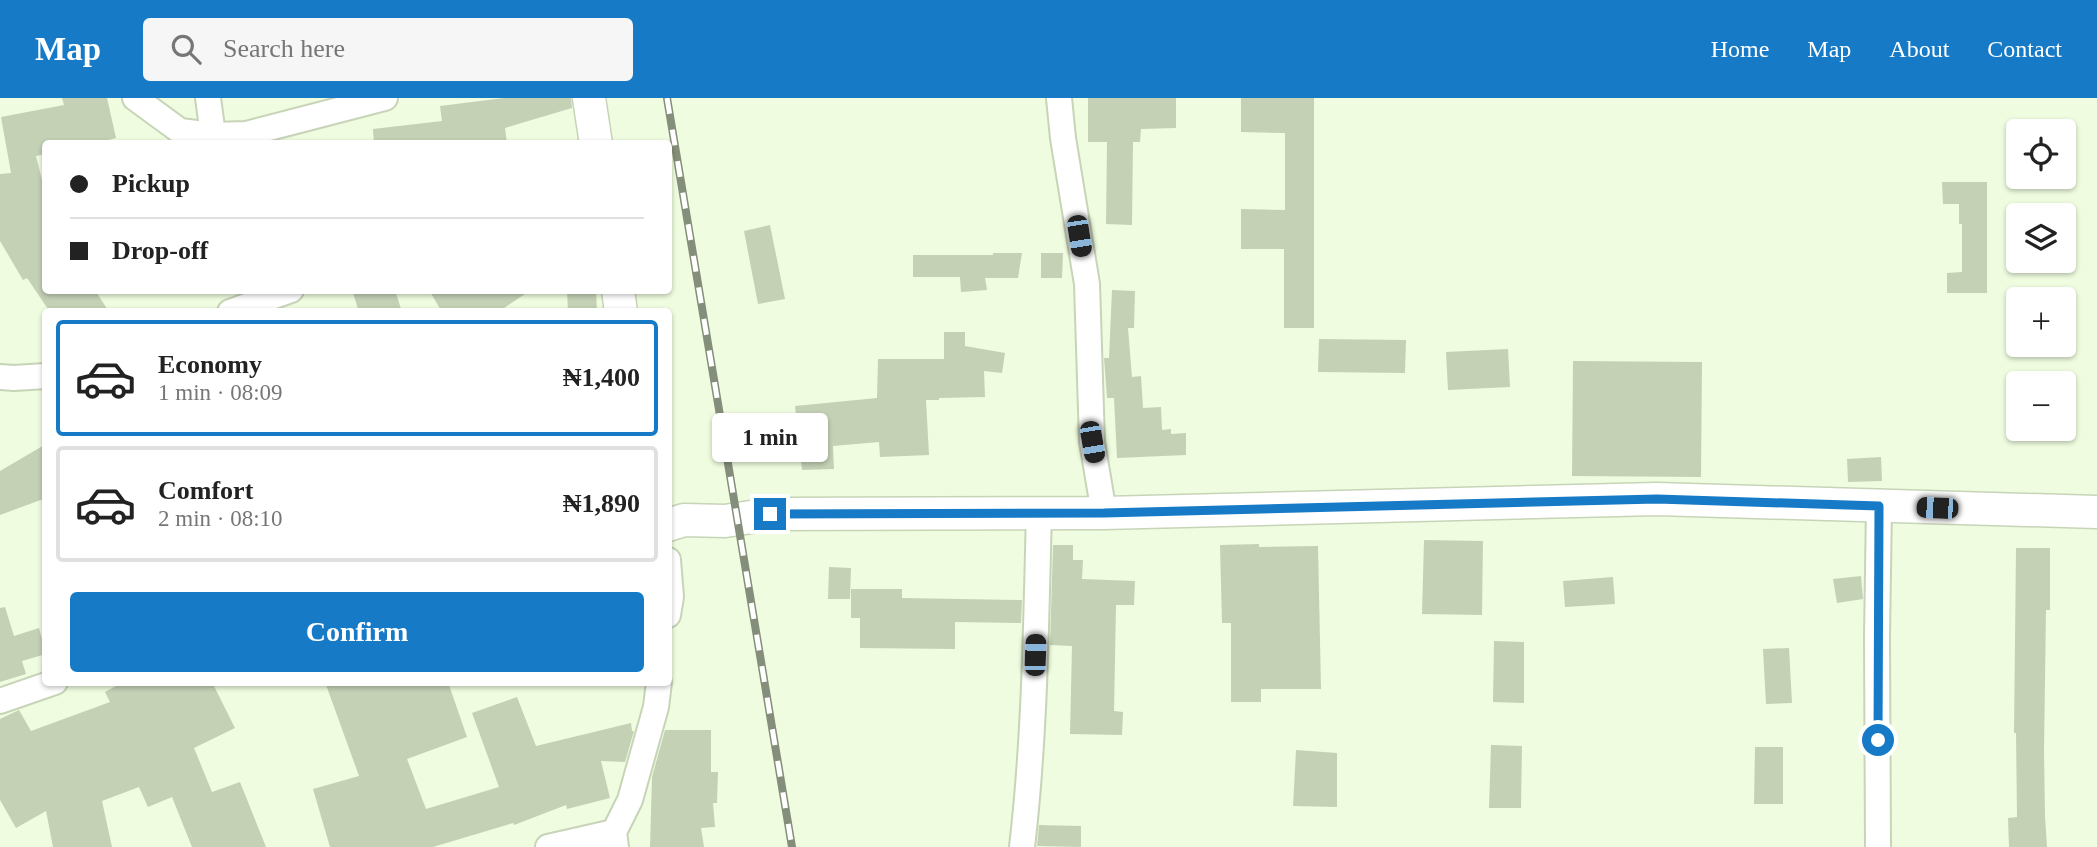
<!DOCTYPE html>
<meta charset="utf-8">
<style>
:root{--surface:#fff;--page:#f6f6f6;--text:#222;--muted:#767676;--line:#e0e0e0;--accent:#167ac6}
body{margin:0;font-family:Georgia,serif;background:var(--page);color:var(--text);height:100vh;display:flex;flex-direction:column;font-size:26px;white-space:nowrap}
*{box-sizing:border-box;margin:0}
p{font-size:23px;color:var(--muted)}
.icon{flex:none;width:38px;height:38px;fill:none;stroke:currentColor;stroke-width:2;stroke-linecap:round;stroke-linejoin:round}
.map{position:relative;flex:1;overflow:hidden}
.panel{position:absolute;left:42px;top:210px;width:630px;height:378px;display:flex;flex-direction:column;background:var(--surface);border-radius:7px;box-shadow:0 2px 5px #0004}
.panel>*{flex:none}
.banner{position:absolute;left:42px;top:42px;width:630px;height:154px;border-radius:7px;box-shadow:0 2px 5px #0004;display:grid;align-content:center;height:154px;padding:0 28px;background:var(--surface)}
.controls{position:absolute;left:2006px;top:21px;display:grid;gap:14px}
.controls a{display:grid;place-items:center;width:70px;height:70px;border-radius:7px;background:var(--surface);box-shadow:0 2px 5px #0004;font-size:35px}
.end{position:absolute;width:32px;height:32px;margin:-16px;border:9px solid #167ac6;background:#fff;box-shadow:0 0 0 4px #fff}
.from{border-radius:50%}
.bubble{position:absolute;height:49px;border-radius:7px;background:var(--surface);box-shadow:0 2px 5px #0004;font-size:23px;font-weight:600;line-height:49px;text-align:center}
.car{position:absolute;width:21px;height:42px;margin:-21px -10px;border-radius:9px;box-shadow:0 0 5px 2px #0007;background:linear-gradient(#222 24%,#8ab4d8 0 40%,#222 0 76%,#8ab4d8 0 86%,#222 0)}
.banner b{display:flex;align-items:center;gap:24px;height:66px;font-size:26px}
.banner b+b{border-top:2px solid var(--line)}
.banner i{width:18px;height:18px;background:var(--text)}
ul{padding:12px 0 0;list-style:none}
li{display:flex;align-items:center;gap:21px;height:116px;margin:0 14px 10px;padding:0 14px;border:4px solid var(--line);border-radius:7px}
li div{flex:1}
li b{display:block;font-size:26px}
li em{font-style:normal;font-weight:600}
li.active{border-color:var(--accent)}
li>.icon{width:63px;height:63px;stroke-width:1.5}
.primary-button{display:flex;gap:14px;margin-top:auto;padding:14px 28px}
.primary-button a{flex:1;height:80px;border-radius:7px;background:var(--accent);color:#fff;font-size:28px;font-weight:600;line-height:80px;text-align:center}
header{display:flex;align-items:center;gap:42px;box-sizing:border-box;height:98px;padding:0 35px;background:var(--accent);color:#fff}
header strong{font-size:33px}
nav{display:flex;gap:38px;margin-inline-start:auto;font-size:24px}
.search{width:490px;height:63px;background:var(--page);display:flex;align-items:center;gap:18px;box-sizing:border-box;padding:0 24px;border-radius:7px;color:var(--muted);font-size:26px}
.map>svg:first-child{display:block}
.building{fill:#c4d1b5}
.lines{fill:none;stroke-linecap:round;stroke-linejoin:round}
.minor-casing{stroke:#c7d4b8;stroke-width:28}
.tertiary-casing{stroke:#c7d4b8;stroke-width:35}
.minor{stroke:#fff;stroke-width:24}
.tertiary{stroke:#fff;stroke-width:32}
.rail-casing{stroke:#858e7a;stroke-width:8}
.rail{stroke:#fff;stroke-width:5;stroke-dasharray:16;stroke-linecap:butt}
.route{stroke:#167ac6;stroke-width:9}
</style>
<header>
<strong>Map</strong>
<div class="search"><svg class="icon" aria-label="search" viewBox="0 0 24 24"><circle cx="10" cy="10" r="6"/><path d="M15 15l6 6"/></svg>Search here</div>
<nav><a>Home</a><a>Map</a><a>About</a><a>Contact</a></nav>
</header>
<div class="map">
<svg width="2097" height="749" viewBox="0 0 2097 749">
<rect width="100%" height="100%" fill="#effcdf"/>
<g class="building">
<polygon points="62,0 107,0 116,40 92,46 46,46 46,56 36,58 46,98 46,192 95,192 109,214 50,214 27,180 23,182 0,143 0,76 11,75 1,19 64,7"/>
<polygon points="504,0 571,0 572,10 505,30 507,46 374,46 373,31 442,23 440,8"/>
<polygon points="1088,0 1176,0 1176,30 1141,31 1140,44 1133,44 1132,127 1106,126 1107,44 1088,44"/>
<polygon points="1241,0 1314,0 1314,230 1284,230 1284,151 1241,151 1241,111 1285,112 1285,35 1241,34"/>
<polygon points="1942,84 1987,84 1987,195 1947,195 1947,175 1962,174 1962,126 1959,126 1959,106 1943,106"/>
<polygon points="770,127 785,201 758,206 744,133"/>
<polygon points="993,155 1022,155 1018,180 985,180 987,192 961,194 960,179 913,179 913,157 993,157"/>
<polygon points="1041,155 1063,155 1062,180 1041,180"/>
<polygon points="352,192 395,192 402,214 359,214"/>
<polygon points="429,192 531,192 498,214 442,214"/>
<polygon points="567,192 596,192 597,214 568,214"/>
<polygon points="1112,192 1135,193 1134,230 1128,230 1132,279 1141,278 1143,310 1161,309 1162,332 1171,331 1171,336 1186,335 1186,357 1117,360 1114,300 1107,300 1104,260 1109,260"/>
<polygon points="944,234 965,234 965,248 1005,255 1002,275 984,273 985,299 939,300 939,302 926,302 929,357 880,359 879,344 833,348 834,371 802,372 795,308 877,300 878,261 944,261"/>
<polygon points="1319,241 1406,242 1405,275 1318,274"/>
<polygon points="1508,251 1510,289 1448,292 1446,254"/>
<polygon points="1573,263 1702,264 1701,379 1572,378"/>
<polygon points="46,346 46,400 0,417 0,373"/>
<polygon points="1881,359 1882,383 1848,384 1847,361"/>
<polygon points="1424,442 1483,443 1482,517 1422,516"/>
<polygon points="1259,446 1259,449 1318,448 1321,591 1261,591 1261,604 1231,604 1231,525 1222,525 1220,447"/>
<polygon points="1053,447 1073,447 1073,462 1083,462 1082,481 1135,483 1134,507 1116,507 1114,613 1123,614 1122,637 1070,636 1072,548 1050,547"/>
<polygon points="2016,450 2050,450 2050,512 2046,512 2044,653 2045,718 2047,749 2009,749 2008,720 2017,719 2016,635 2014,635"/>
<polygon points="829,469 851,470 850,501 828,501"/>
<polygon points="1861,478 1863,501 1837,505 1833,481"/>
<polygon points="1613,479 1615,506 1565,509 1563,483"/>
<polygon points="851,491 902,491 902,500 1022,502 1021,525 955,524 955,551 860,550 860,520 851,520"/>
<polygon points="5,509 14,538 39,530 46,556 22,563 26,576 0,584 0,510"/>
<polygon points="1494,543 1524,544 1524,605 1493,604"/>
<polygon points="1789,550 1792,605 1766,606 1763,551"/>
<polygon points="123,584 212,584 235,630 194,650 212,694 240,684 266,749 192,749 172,699 148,709 139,689 102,703 112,749 53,749 46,713 16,730 0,702 0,621 19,612 31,633 110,604 105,594"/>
<polygon points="325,584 448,584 467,639 407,661 426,711 499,689 472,615 517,599 536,648 631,625 632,633 634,633 625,664 601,663 610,700 567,711 566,707 514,727 513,725 433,749 330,749 313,691 359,678"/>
<polygon points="665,632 711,632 711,674 718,674 717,705 713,705 715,729 701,730 704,749 650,749 652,679"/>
<polygon points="1491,647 1522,648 1521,710 1489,710"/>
<polygon points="1755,649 1783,649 1783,706 1754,706"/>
<polygon points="1296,652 1337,655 1337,709 1293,708"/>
<polygon points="1039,727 1081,728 1081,749 1037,748"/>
</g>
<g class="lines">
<g class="minor-casing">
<g id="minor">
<polyline points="135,0 180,33 213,37 246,36 385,0"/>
<polyline points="208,0 213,37"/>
<polyline points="1059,0 1063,40 1087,186 1092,344 1104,415"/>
<polyline points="230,214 291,192"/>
<polyline points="0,279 14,280 46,278"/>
<polyline points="668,462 671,499 668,517"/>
<polyline points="0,603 55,584"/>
<polyline points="548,749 614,734"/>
<polyline points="616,749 614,734 630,702 656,609 659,584"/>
<path d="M1022,749C1035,638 1036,526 1039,414"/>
<polyline points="1878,749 1877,539 1879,408"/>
</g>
</g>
<g class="tertiary-casing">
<g id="tertiary">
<polyline points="589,0 596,46"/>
<polyline points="618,192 621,214"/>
<polyline points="668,427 684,422 725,423 770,416 1104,415 1657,401 2097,414"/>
</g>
</g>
<use href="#minor" class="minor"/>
<use href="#tertiary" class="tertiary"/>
<g class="rail-casing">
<polyline id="rail" points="667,0 792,749"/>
</g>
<use href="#rail" class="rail"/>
</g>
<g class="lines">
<polyline class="route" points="770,416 1104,415 1657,401 1879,408 1878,642"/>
</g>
</svg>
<div class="controls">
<a><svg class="icon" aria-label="locate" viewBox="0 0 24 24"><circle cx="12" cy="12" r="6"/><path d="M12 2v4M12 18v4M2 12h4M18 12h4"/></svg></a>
<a><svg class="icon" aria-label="layers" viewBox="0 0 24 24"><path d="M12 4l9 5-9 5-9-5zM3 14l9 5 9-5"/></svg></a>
<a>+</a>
<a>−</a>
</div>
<i class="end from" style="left:1878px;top:642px"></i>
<i class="end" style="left:770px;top:416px"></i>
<div class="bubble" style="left:712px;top:315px;width:116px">1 min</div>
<i class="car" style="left:1079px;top:138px;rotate:171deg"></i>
<i class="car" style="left:1092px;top:344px;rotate:170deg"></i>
<i class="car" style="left:1937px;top:410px;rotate:272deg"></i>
<i class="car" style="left:1035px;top:557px;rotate:2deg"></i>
<div class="banner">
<b><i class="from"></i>Pickup</b>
<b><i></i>Drop-off</b>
</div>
<section class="panel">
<ul>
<li class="active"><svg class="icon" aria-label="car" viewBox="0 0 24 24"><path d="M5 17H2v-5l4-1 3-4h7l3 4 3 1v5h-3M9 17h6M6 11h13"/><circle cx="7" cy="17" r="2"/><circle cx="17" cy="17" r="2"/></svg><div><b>Economy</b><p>1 min · 08:09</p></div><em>₦1,400</em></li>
<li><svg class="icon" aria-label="car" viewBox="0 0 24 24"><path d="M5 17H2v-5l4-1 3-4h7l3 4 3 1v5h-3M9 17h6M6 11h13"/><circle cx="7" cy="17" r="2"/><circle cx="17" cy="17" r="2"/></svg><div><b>Comfort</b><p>2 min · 08:10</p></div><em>₦1,890</em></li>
</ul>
<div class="primary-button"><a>Confirm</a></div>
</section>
</div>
